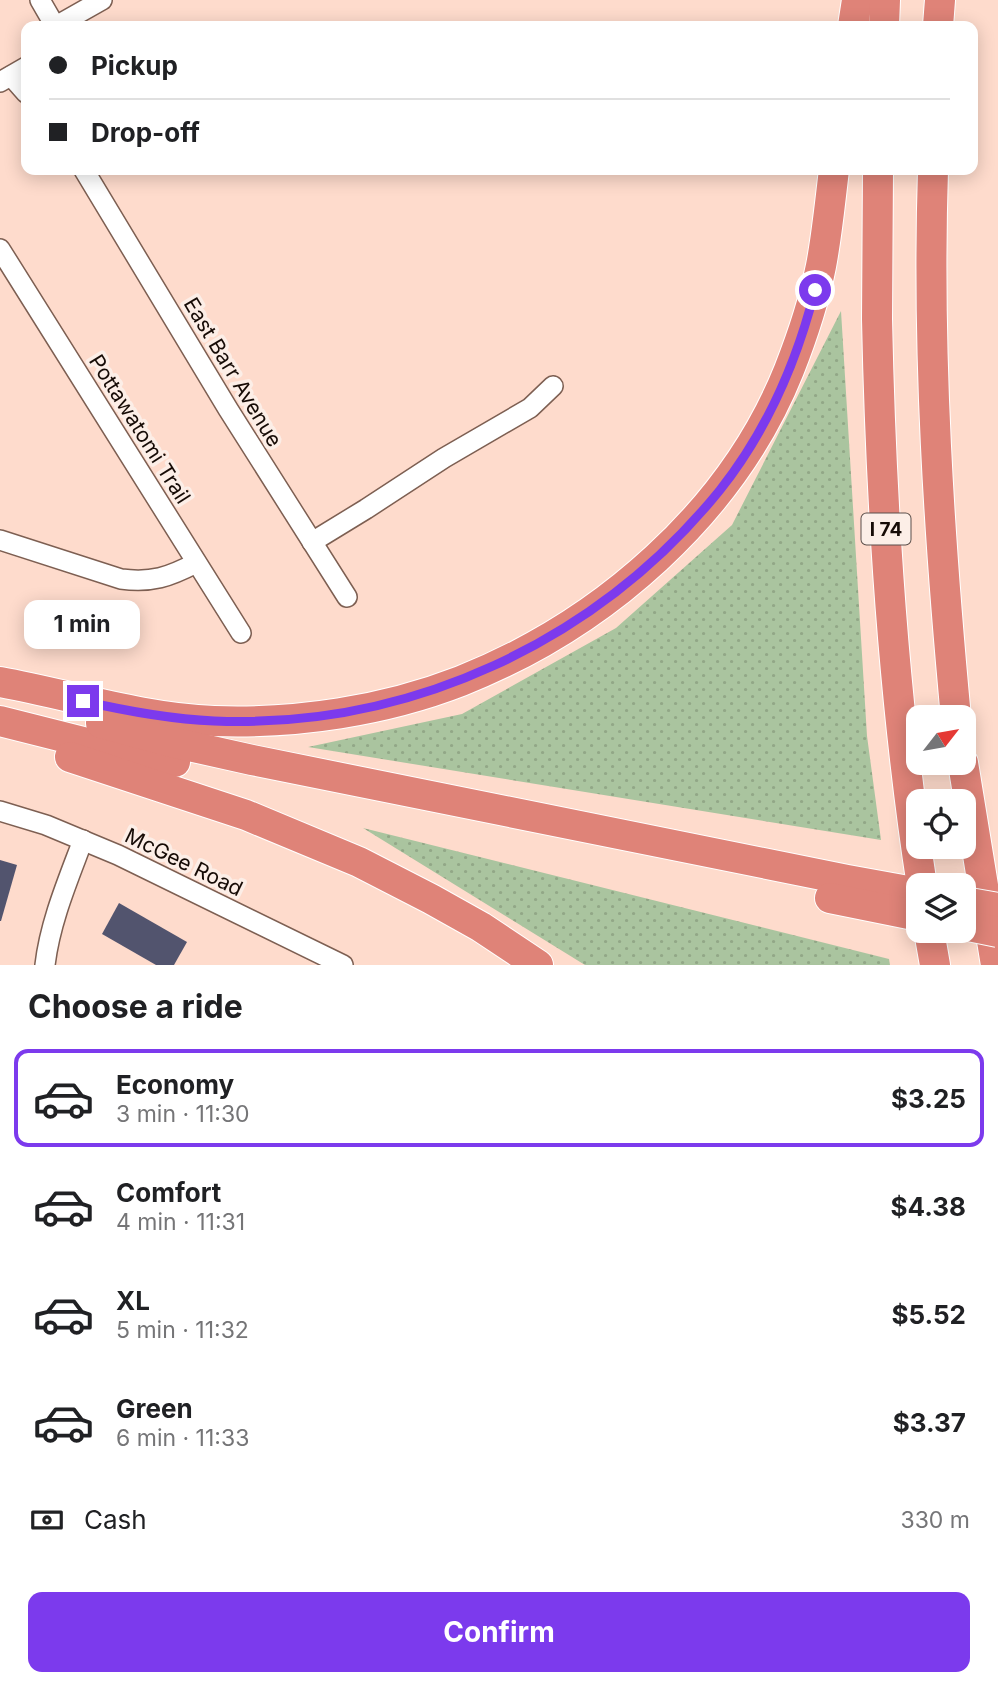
<!DOCTYPE html>
<meta charset="utf-8">
<style>
:root{--surface:#fff;--page:#f6f6f6;--text:#202124;--muted:#757577;--line:#e0e0e0;--accent:#7c3aed}
body{margin:0;font-family:Inter,sans-serif;background:var(--page);color:var(--text);height:100vh;display:flex;flex-direction:column;font-size:26px;white-space:nowrap}
*{box-sizing:border-box;margin:0}
p{font-size:23px;color:var(--muted)}
.icon{flex:none;width:38px;height:38px;fill:none;stroke:currentColor;stroke-width:2;stroke-linecap:round;stroke-linejoin:round}
.map{position:relative;height:965px;overflow:hidden}
.side{display:flex;flex-direction:column;background:var(--surface);flex:1}
.side>*{flex:none}
.hud{position:absolute;left:21px;top:21px;width:957px;height:154px;border-radius:14px;box-shadow:0 4px 18px #0003;display:grid;align-content:center;height:154px;padding:0 28px;background:var(--surface)}
.needle{width:46px;rotate:59deg}
.controls{position:absolute;left:906px;top:705px;display:grid;gap:14px}
.controls a{display:grid;place-items:center;width:70px;height:70px;border-radius:14px;background:var(--surface);box-shadow:0 4px 18px #0003;font-size:35px}
.end{position:absolute;width:32px;height:32px;margin:-16px;border:9px solid #7c3aed;background:#fff;box-shadow:0 0 0 4px #fff}
.from{border-radius:50%}
.bubble{position:absolute;height:49px;border-radius:14px;background:var(--surface);box-shadow:0 4px 18px #0003;font-size:23px;font-weight:700;line-height:49px;text-align:center}
.hud b{display:flex;align-items:center;gap:24px;height:66px;font-size:26px}
.hud b+b{border-top:2px solid var(--line)}
.hud i{width:18px;height:18px;background:var(--text)}
ul{padding:0;list-style:none}
li{display:flex;align-items:center;gap:21px;height:98px;margin:0 14px 10px;padding:0 14px;border:4px solid transparent;border-radius:14px}
li div{flex:1}
li b{display:block;font-size:26px}
li em{font-style:normal;font-weight:700}
li.selected{border-color:var(--accent)}
li>.icon{width:63px;height:63px;stroke-width:1.5}
h2{padding:0 28px;font-size:32px;line-height:84px}
.pay{display:flex;align-items:center;gap:18px;height:77px;padding:0 28px;font-size:26px}
.pay p{margin-inline-start:auto}
.button{display:flex;gap:14px;margin-top:auto;padding:14px 28px}
.button a{flex:1;height:80px;border-radius:14px;background:var(--accent);color:#fff;font-size:28px;font-weight:700;line-height:80px;text-align:center}
.map>svg:first-child{display:block}
.grass{fill:url(#grass-dots)}
.building{fill:#52546e}
.lines{fill:none;stroke-linecap:round;stroke-linejoin:round}
.minor-casing{stroke:#7d5f52;stroke-width:22}
.highway-casing{stroke:#fff;stroke-width:32}
.minor{stroke:#fff;stroke-width:19}
.highway{stroke:#df8378;stroke-width:30}
.highway-bridge-casing{stroke:#fff;stroke-width:32;stroke-linecap:butt}
.highway-bridge{stroke:#df8378;stroke-width:30}
.route{stroke:#7c3aed;stroke-width:9}
.labels{text-anchor:middle;dominant-baseline:central;stroke-width:7;stroke-linejoin:round;paint-order:stroke}
.shield{fill:#fceee7;stroke:#5b4f4a;stroke-width:2}
.shield-label{font-size:19px;font-weight:bold;fill:#160b06}
.street-label{font-size:21px;fill:#160b06;stroke:#fceee7}
</style>
<div class="map">
<svg width="998" height="965" viewBox="0 0 998 965">
<defs>
<pattern id="grass-dots" width="8" height="8" patternUnits="userSpaceOnUse" patternTransform="scale(1.75)"><rect width="8" height="8" fill="#aac49f"/><path d="M2 2h.1M6 6h.1" fill="none" stroke="#92a787" stroke-width="1.8" stroke-linecap="round"/></pattern>
</defs>
<rect width="100%" height="100%" fill="#fedbcc"/>
<g class="grass">
<polygon points="841,311 867,736 881,840 308,747 462,714 616,628 732,525"/>
<polygon points="363,828 889,959 890,965 585,965"/>
</g>
<g class="building">
<polygon points="0,860 17,865 1,921 0,921"/>
<polygon points="119,903 187,942 174,965 156,965 102,934"/>
</g>
<g class="lines">
<g class="minor-casing">
<g id="minor">
<polyline points="40,0 55,26"/>
<polyline points="56,26 102,0"/>
<polyline points="11,76 26,93"/>
<polyline points="0,82 26,67"/>
<polyline points="84,170 228,409 347,597"/>
<polyline points="0,249 241,633"/>
<path d="M0,540L121,579C152,583 169,577 196,563"/>
<polyline points="312,542 366,509 444,458 530,408 553,386"/>
<polyline points="0,811 46,825 118,855 343,965"/>
<path d="M45,965C50,922 68,880 83,840"/>
</g>
</g>
<g class="highway-casing">
<g id="highway">
<polyline points="853,26 857,0"/>
<polyline points="884,26 885,0"/>
<polyline points="938,26 940,0"/>
<path d="M878,170C878,219 877,269 877,319C881,508 893,698 922,886"/>
<path d="M933,170C927,352 939,536 956,718"/>
<path d="M0,682C71,695 141,718 214,721C296,724 384,711 461,681C602,625 732,513 789,370C802,337 814,301 821,266C827,235 830,202 834,170"/>
<polyline points="0,721 103,747 175,762"/>
<polyline points="101,723 171,742 252,760 847,880 919,893"/>
<polyline points="70,757 246,815 359,862 431,899 481,927 538,965"/>
<polyline points="963,763 996,965"/>
<polyline points="830,898 919,916"/>
<polyline points="929,931 935,965"/>
</g>
</g>
<use href="#minor" class="minor"/>
<use href="#highway" class="highway"/>
<g class="highway-bridge-casing">
<g id="highway-bridge">
<polyline points="964,902 998,908"/>
<polyline points="964,925 998,932"/>
</g>
</g>
<use href="#highway-bridge" class="highway-bridge"/>
</g>
<g class="lines">
<path class="route" d="M83,701C126,711 169,719 214,721C409,729 597,642 720,490C766,432 797,361 815,290"/>
</g>
<g class="labels">
<rect class="shield" x="861.5" y="513.5" width="49" height="31" rx="5"/>
<g class="shield-label">
<text x="886" y="529">I 74</text>
</g>
<g class="street-label">
<text transform="translate(233 372) rotate(59)">East Barr Avenue</text>
<text transform="translate(140 429) rotate(58)">Pottawatomi Trail</text>
<text transform="translate(184 862) rotate(26)">McGee Road</text>
</g>
</g>
</svg>
<div class="controls">
<a><svg class="needle" viewBox="-14 -14 28 28"><path d="M0-13l5 13h-10z" fill="#e53935"/><path d="M0 13l5-13h-10z" fill="#757577"/></svg></a>
<a><svg class="icon" aria-label="locate" viewBox="0 0 24 24"><circle cx="12" cy="12" r="6"/><path d="M12 2v4M12 18v4M2 12h4M18 12h4"/></svg></a>
<a><svg class="icon" aria-label="layers" viewBox="0 0 24 24"><path d="M12 4l9 5-9 5-9-5zM3 14l9 5 9-5"/></svg></a>
</div>
<i class="end from" style="left:815px;top:290px"></i>
<i class="end" style="left:83px;top:701px"></i>
<div class="bubble" style="left:24px;top:600px;width:116px">1 min</div>
<div class="hud">
<b><i class="from"></i>Pickup</b>
<b><i></i>Drop-off</b>
</div>
</div>
<section class="side">
<h2>Choose a ride</h2>
<ul>
<li class="selected"><svg class="icon" aria-label="car" viewBox="0 0 24 24"><path d="M5 17H2v-5l4-1 3-4h7l3 4 3 1v5h-3M9 17h6M6 11h13"/><circle cx="7" cy="17" r="2"/><circle cx="17" cy="17" r="2"/></svg><div><b>Economy</b><p>3 min · 11:30</p></div><em>$3.25</em></li>
<li><svg class="icon" aria-label="car" viewBox="0 0 24 24"><path d="M5 17H2v-5l4-1 3-4h7l3 4 3 1v5h-3M9 17h6M6 11h13"/><circle cx="7" cy="17" r="2"/><circle cx="17" cy="17" r="2"/></svg><div><b>Comfort</b><p>4 min · 11:31</p></div><em>$4.38</em></li>
<li><svg class="icon" aria-label="car" viewBox="0 0 24 24"><path d="M5 17H2v-5l4-1 3-4h7l3 4 3 1v5h-3M9 17h6M6 11h13"/><circle cx="7" cy="17" r="2"/><circle cx="17" cy="17" r="2"/></svg><div><b>XL</b><p>5 min · 11:32</p></div><em>$5.52</em></li>
<li><svg class="icon" aria-label="car" viewBox="0 0 24 24"><path d="M5 17H2v-5l4-1 3-4h7l3 4 3 1v5h-3M9 17h6M6 11h13"/><circle cx="7" cy="17" r="2"/><circle cx="17" cy="17" r="2"/></svg><div><b>Green</b><p>6 min · 11:33</p></div><em>$3.37</em></li>
</ul>
<div class="pay"><svg class="icon" aria-label="cash" viewBox="0 0 24 24"><path d="M3 7h18v10H3z"/><circle cx="12" cy="12" r="2"/></svg>Cash<p>330 m</p></div>
<div class="button"><a>Confirm</a></div>
</section>
